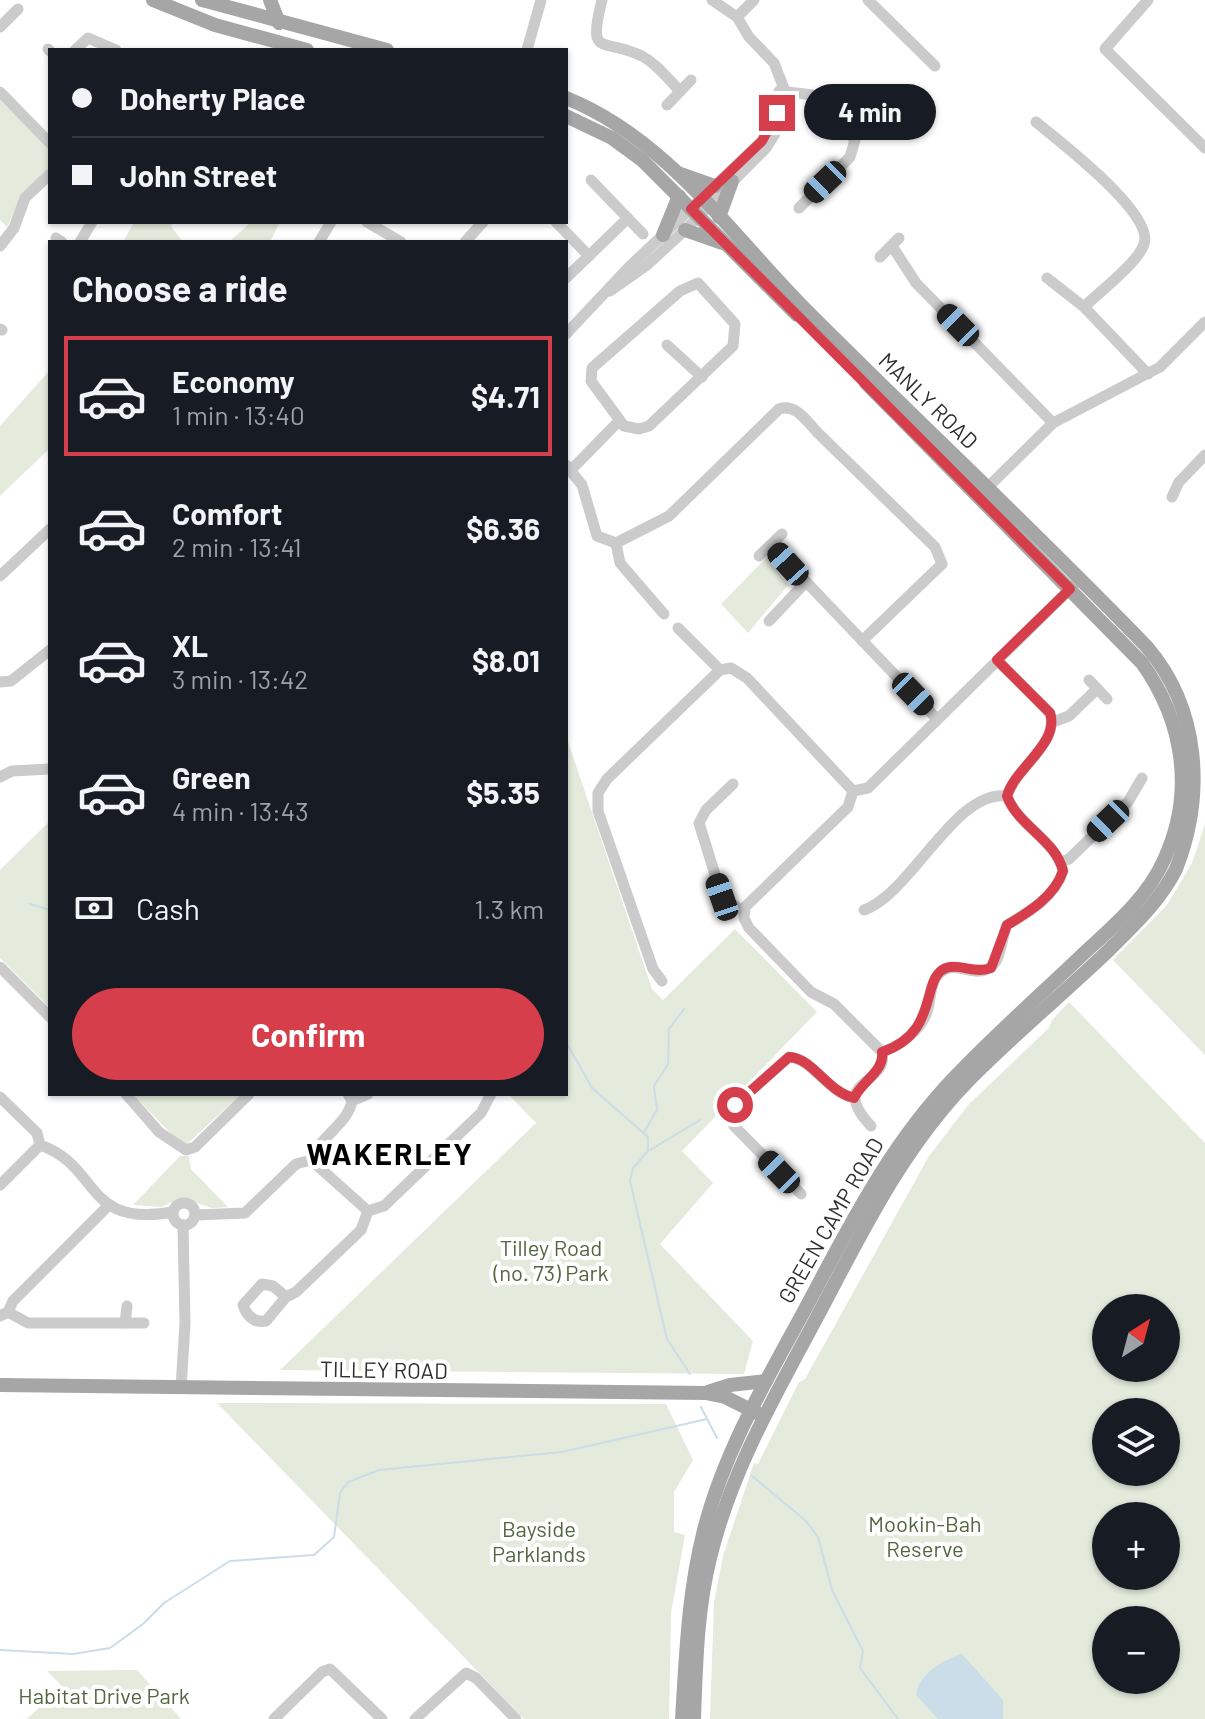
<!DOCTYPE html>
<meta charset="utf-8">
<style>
:root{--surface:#171b24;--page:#242831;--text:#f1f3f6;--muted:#9ea1a6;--line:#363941;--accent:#d63e4c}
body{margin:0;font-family:Barlow,sans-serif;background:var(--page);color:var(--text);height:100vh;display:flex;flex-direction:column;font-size:30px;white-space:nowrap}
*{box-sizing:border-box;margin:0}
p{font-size:26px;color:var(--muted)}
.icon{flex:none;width:44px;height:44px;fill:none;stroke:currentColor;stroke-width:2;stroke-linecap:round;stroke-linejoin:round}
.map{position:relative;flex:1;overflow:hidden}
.drawer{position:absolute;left:48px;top:240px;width:520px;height:856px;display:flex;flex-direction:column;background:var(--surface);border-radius:0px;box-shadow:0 2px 6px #0004}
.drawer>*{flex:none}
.hud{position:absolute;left:48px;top:48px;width:520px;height:176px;border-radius:0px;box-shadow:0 2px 6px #0004;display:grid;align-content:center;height:176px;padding:0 24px;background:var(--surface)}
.needle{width:52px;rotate:36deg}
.fabs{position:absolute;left:1092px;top:1294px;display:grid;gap:16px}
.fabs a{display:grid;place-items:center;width:88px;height:88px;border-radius:50%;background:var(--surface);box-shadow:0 2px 6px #0004;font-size:40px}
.end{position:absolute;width:36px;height:36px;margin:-18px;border:10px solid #d63e4c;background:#fff;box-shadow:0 0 0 4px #fff}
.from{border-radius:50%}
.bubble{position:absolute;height:56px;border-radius:28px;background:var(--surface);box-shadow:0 2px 6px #0004;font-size:26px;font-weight:700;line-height:56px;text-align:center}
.car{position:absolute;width:24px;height:48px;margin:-24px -12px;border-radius:10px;box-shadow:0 0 6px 2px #0007;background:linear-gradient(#222 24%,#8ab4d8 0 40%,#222 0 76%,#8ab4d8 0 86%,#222 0)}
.hud b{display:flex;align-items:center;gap:28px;height:76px;font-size:30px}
.hud b+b{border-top:2px solid var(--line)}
.hud i{width:20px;height:20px;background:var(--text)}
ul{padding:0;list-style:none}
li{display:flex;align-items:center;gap:24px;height:120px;margin:0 16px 12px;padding:0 8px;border:4px solid transparent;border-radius:0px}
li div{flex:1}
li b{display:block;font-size:30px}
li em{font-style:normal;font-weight:700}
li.active{border-color:var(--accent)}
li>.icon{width:72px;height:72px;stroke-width:1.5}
h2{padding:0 24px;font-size:36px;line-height:96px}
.pay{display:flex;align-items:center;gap:20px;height:88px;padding:0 24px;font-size:30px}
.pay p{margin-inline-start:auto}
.action{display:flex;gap:16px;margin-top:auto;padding:16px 24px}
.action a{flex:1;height:92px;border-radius:48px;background:var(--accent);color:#fff;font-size:32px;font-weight:700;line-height:92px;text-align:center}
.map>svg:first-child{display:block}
.green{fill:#e4eadc;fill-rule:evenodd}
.water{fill:#cadde8}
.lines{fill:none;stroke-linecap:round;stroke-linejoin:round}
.stream{stroke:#cadde8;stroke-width:2}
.minor{stroke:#cbcbcb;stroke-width:11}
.major{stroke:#a6a6a6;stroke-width:14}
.route{stroke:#d63e4c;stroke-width:10}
.labels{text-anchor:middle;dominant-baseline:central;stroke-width:8;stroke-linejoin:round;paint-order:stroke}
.street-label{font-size:22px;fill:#2e2e2e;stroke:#fff}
.park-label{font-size:22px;fill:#52663f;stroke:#fff}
.district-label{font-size:30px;font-weight:bold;letter-spacing:2px;fill:#000;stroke:#fff}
</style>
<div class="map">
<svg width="1205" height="1719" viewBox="0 0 1205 1719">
<rect width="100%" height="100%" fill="#fff"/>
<g class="green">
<polygon points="0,100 50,150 50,168 22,195 7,227 0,220"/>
<polygon points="134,222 173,222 171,226 183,242 123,242"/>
<polygon points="251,222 280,222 270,242 229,242"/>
<polygon points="50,370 50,448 0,496 0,426"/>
<polygon points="767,557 788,585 748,633 721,604"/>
<polygon points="566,736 652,989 663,1000 735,929 817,1012 682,1151 713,1183 660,1244 753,1341 744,1374 280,1370 536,1123 508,1094 566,1094"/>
<polygon points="50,821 50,1008 0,958 0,870"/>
<polygon points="1205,824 1205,1055 1113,960 1167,905 1192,863"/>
<path d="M1069,1002L1205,1143V1719H710L714,1602L723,1556L754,1463L758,1464L799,1382L805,1379L929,1156L969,1104L1049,1028L1052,1020ZM1106,1308H1166V1368H1106ZM1106,1412H1166V1472H1106ZM1106,1516H1166V1576H1106ZM1106,1620H1166V1680H1106Z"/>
<polygon points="133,1094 241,1094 187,1144 180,1143"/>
<polygon points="180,1156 189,1156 191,1169 228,1207 212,1208 181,1198 161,1207 133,1205"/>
<polygon points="217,1403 666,1404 693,1460 674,1492 674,1532 685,1535 671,1613 669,1719 524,1719"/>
<polygon points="137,1670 181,1719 27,1719 62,1686 47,1671"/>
</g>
<path class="water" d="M962,1654L1003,1700V1719H938L916,1695C918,1674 943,1660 962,1654Z"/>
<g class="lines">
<g class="stream">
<polyline points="30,904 50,910"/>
<polyline points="566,1042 592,1088 648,1137 648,1151 633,1168 630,1181 667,1339 690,1374"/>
<polyline points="644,1132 657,1110 654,1086 668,1064 669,1029 684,1009"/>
<polyline points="650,1150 700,1120"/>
<polyline points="701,1407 717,1438"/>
<polyline points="751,1475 806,1521 818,1537 832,1590 863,1651 860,1668 898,1719"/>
<polyline points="0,1650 73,1654 110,1648 143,1624 164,1603 230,1561 314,1555 334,1537 340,1493 348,1482 379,1470 562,1452 707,1419"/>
</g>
<g class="minor">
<path d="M602,0C587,59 602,37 642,56C657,64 668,79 680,91"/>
<polyline points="868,0 935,66"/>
<polyline points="1148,0 1105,49 1205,148"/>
<polyline points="737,17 754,0"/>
<polyline points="0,27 18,9"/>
<polyline points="48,49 50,51"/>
<polyline points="75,50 88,38 116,50"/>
<polyline points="527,50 541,0"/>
<polyline points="779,91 813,95 855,140 850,157 799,208"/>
<polyline points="0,92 50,143"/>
<polyline points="667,105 691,80"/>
<path d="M1036,122C1060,142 1155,214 1144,244C1138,263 1099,292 1084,307"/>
<polyline points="591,180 643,234"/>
<polyline points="367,222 401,242"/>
<polyline points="556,222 589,256"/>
<polyline points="56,238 62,242"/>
<polyline points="80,242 92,222"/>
<polyline points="319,242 331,222"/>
<polyline points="465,242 483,222"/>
<polyline points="0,246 14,228 25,198 50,174"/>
<polyline points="892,246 916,283 1053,423"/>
<polyline points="880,257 899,238"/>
<polyline points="566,278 628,218"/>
<polyline points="1047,278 1084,307 1148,374"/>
<polygon points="698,283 735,324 733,346 649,426 639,429 624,426 591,381 592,368 680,291"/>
<polyline points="610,291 647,265 685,230 766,148 783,121 785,91 774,63 749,37 737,17 712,0"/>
<polyline points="0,329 2,330"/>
<polyline points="566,334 628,268 762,141 777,113 778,93"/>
<polyline points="667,345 702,377"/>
<polyline points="820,435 935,547 942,564 862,641"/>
<path d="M566,465L582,485L597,536L616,543L669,516L779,409C796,403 807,422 818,433"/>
<polyline points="571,470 618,422"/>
<polyline points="983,492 1053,423 1160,367 1205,322"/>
<polyline points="1172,497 1179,482 1205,455"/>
<polyline points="616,543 620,563 664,614"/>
<polyline points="771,545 937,719"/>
<polyline points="759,556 782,534"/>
<polyline points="0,576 50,529"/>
<polyline points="769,621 805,583"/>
<polyline points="678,628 720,670"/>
<polyline points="1089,680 1107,699"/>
<polyline points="0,682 11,681 50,650"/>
<polyline points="1053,722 1069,716 1097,689"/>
<polyline points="0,777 12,771 50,769"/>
<polyline points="733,784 706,810 699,823 722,897 744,912"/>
<polyline points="1061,862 1069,859 1128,802 1142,778"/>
<path d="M864,910C912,893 955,789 1007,796"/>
<polyline points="0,967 50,1017"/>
<polyline points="662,981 653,969 598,811 598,793 607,779 720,670 731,668 747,678 853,791"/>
<path d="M882,1052C899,1047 921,1030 927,1012C931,1000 930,980 941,972C955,960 973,977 988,969C1002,962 1001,938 1007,925C1029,912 1055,897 1063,871C1056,840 1018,826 1007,796C1015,768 1060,743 1050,713L997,660"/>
<polyline points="126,1094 159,1132 186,1150 195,1147 249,1094"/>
<polyline points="348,1094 352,1101 368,1094"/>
<path d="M0,1097L37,1133L40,1145C101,1166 83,1228 173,1212"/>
<path d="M871,1126C827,1079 889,1086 882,1052L834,1004L811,992L749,928L744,918L745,907L848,807L853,791L868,788L1074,585"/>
<path d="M311,1160C319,1137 348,1124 352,1101"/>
<polyline points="0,1185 40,1145"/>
<path d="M801,1194L734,1126L731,1117L735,1105L789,1057C814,1059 825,1091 854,1098"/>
<circle cx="184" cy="1214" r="11"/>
<polyline points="195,1215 245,1213 296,1164 311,1160 368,1211"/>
<path d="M286,1297L273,1286L262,1284L243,1305C247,1316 254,1323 266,1321L286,1297L296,1292L361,1230L368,1211L384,1206L481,1113L491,1094"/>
<polyline points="8,1312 28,1323 144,1323"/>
<polyline points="0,1316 8,1312 13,1301 107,1207"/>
<polyline points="125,1323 127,1306"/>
<polyline points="181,1388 185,1324 183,1225"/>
<polyline points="274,1719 322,1672 330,1669 382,1719"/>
<polyline points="415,1719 466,1673 476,1678 516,1719"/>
</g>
<g class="major">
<polyline points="153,0 215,25 307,50"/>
<polyline points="202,0 387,50"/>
<polyline points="270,0 279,23"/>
<path d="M566,98C669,139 734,239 810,314C922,426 1037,533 1147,647C1200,709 1205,795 1176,869C1160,901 1134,925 1109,950C1062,995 1012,1036 967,1082C901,1150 860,1236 816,1319C775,1396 731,1471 710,1558C697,1610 696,1665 694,1719"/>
<polyline points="566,116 612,138 642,160 797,315"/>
<polyline points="678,173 715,186"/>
<polyline points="719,217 732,181"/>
<polyline points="685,230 722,243"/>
<polyline points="663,235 679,196"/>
<polyline points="0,1385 706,1393 725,1397 759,1414"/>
<polyline points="708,1392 730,1385 766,1381"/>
<path d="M682,1719C686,1655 688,1593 704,1530C724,1452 765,1383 803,1313C848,1229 889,1145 956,1076C995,1035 1039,996 1080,957C1111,928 1146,900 1164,860C1195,793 1184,722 1142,663L866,383"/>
</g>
</g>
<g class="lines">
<path class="route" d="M735,1105L789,1057C813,1058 826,1091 854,1098C861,1082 885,1071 882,1052C937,1034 922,984 942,970C956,961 975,975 991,968L1007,925C1029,912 1055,896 1063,871C1056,840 1018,826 1007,796C1015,768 1060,743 1050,713L997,660L1070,589L691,209L762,141L777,113"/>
</g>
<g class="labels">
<g class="street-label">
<text transform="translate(929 400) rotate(44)">MANLY ROAD</text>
<text transform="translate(830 1220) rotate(-60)">GREEN CAMP ROAD</text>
<text transform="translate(384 1369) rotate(1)">TILLEY ROAD</text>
</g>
<g class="park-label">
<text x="551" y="1247">Tilley Road<tspan x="551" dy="25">(no. 73) Park</tspan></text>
<text x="925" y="1523">Mookin-Bah<tspan x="925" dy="25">Reserve</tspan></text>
<text x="539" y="1528">Bayside<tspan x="539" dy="25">Parklands</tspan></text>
<text x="104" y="1695">Habitat Drive Park</text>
</g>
<g class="district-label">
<text x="390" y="1153">WAKERLEY</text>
</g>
</g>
</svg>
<div class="fabs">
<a><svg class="needle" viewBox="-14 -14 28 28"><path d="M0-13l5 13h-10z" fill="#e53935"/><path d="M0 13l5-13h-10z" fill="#9ea1a6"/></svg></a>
<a><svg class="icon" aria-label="layers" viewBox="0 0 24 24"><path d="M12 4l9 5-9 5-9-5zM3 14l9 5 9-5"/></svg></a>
<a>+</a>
<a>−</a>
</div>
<i class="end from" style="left:735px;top:1105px"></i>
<i class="end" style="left:777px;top:113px"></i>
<div class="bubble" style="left:804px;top:84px;width:132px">4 min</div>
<i class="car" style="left:825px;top:182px;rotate:226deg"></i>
<i class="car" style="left:958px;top:325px;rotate:315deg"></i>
<i class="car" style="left:788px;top:564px;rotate:318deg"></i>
<i class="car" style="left:913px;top:694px;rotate:136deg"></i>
<i class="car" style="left:1108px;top:821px;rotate:226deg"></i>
<i class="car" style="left:722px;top:897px;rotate:341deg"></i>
<i class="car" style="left:779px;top:1172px;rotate:316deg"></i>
<div class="hud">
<b><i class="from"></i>Doherty Place</b>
<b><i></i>John Street</b>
</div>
<section class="drawer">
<h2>Choose a ride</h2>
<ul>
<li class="active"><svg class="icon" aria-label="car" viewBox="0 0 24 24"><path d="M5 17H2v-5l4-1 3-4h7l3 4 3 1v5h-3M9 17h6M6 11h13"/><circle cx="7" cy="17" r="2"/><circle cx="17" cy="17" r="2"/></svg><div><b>Economy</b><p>1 min · 13:40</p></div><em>$4.71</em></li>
<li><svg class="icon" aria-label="car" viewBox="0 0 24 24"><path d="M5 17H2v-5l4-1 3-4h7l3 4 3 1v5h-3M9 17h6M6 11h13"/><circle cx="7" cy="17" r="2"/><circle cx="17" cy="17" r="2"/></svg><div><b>Comfort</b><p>2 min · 13:41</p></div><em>$6.36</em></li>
<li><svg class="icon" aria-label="car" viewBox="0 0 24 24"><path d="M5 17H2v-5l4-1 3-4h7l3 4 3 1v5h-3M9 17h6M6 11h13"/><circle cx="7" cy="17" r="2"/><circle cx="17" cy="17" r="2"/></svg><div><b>XL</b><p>3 min · 13:42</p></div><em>$8.01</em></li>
<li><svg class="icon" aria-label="car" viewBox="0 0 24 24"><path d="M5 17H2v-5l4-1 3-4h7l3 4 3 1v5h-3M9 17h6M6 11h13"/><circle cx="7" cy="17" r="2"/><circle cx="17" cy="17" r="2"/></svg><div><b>Green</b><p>4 min · 13:43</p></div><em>$5.35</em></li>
</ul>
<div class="pay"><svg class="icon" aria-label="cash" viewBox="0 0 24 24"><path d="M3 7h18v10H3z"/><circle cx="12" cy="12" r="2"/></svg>Cash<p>1.3 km</p></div>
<div class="action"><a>Confirm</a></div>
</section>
</div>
